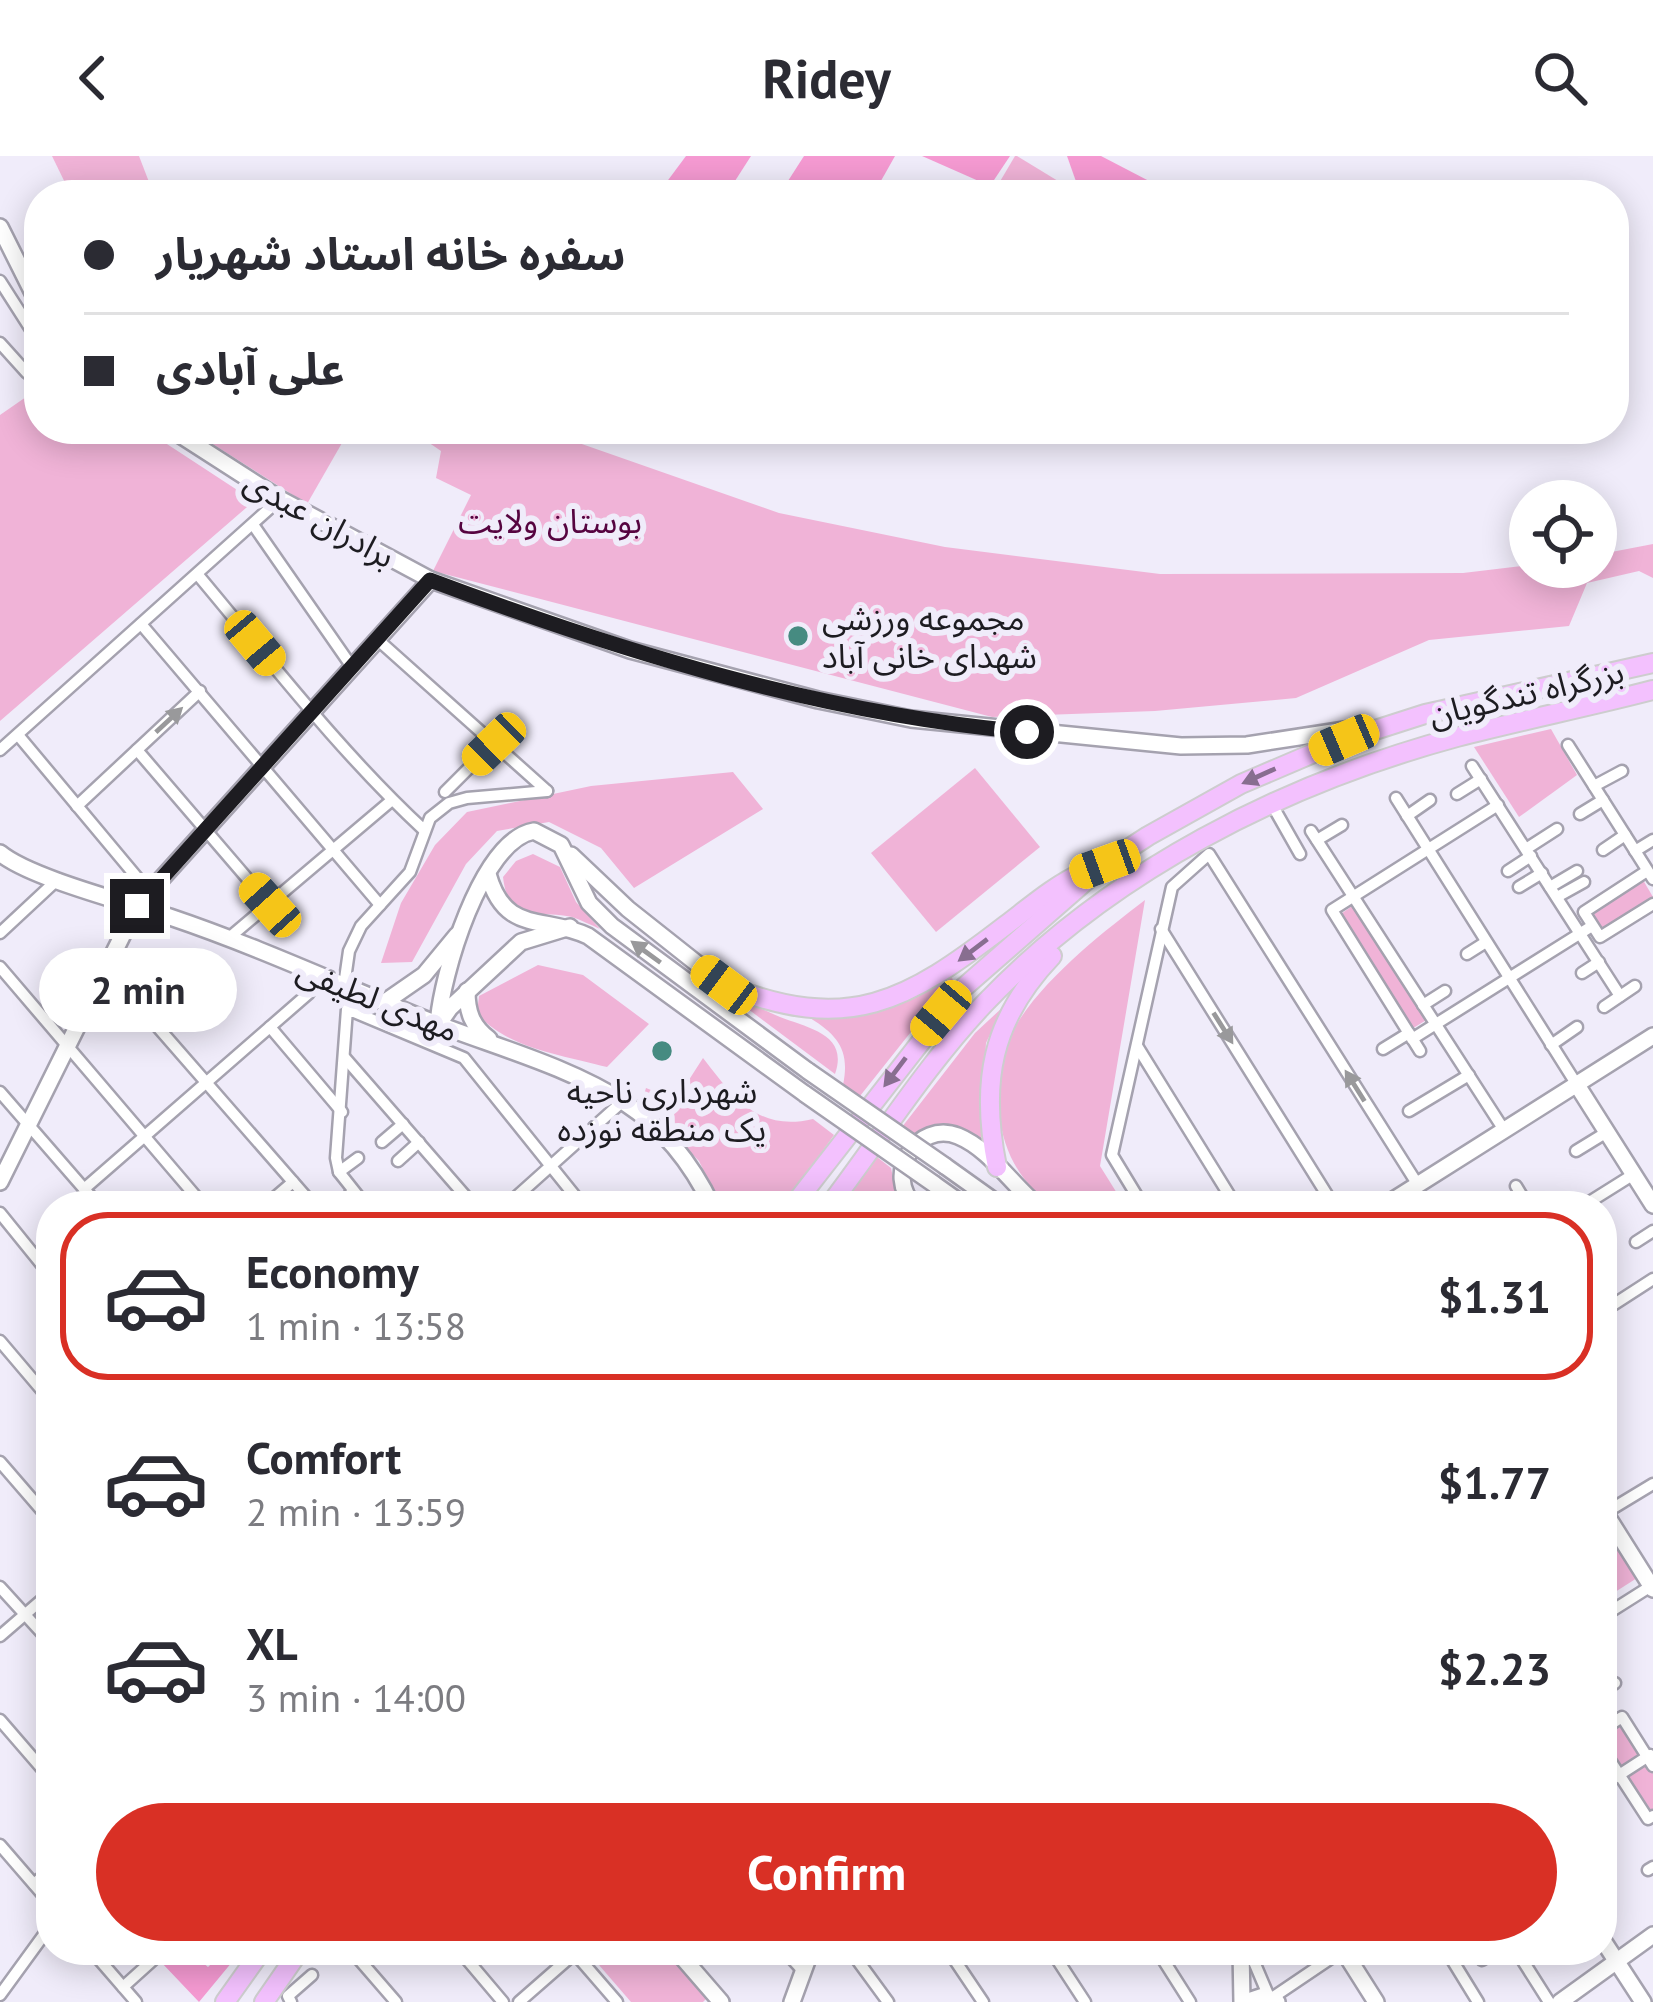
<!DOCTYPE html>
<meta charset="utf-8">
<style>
:root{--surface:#fff;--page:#f7f7f7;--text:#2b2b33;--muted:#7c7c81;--line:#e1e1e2;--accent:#d93025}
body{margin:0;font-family:"PT Sans","Noto Sans Arabic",sans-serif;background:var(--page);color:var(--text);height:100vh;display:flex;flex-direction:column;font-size:45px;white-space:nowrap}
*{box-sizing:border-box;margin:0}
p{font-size:39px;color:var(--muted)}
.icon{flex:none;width:66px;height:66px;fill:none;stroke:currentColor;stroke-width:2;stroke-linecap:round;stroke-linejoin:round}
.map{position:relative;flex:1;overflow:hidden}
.drawer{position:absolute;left:36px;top:1035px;width:1581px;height:774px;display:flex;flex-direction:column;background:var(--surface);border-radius:48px;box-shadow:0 6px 30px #0003}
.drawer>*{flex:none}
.hud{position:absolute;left:24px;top:24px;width:1605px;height:264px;border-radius:48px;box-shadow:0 6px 30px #0003;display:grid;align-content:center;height:264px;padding:0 60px;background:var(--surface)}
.buttons{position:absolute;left:1509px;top:324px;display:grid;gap:24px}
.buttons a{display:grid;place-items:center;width:108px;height:108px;border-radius:50%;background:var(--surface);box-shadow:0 6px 30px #0003;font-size:60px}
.end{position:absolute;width:54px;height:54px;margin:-27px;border:15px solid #1d1c21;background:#fff;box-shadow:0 0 0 6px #fff}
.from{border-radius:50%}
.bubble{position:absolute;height:84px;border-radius:42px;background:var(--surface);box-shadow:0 6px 30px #0003;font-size:39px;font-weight:800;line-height:84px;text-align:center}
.car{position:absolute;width:36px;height:72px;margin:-36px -18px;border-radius:15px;box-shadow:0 0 9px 3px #0007;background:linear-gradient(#f5c518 24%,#345 0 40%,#f5c518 0 76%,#345 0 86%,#f5c518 0)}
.hud b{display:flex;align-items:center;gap:42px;height:114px;font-size:45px}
.hud b+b{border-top:3px solid var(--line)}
.hud i{width:30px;height:30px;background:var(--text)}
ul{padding:21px 0 0;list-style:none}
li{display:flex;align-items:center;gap:36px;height:168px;margin:0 24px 18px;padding:0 36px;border:6px solid transparent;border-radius:48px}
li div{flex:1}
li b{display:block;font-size:45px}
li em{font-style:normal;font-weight:800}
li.active{border-color:var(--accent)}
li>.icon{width:108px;height:108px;stroke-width:1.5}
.cta{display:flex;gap:24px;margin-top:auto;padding:24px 60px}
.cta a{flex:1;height:138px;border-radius:72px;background:var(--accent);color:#fff;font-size:48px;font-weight:800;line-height:138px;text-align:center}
header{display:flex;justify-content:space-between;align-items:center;height:156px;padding:0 60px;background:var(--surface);font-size:54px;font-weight:800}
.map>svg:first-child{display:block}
.green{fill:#f0b3d7}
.forest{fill:#f59ad2}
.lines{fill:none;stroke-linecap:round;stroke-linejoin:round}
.street-casing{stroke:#a5a2af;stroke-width:15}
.secondary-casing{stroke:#a5a2af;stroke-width:20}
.highway-casing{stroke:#cdcdce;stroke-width:22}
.street{stroke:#fff;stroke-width:10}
.secondary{stroke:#fff;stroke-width:15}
.highway{stroke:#f3c1fe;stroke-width:18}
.secondary-bridge-casing{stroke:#a5a2af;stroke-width:20;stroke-linecap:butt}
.secondary-bridge{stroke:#fff;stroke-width:15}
.oneway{fill:#99999b}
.oneway2{fill:#886e90}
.route{stroke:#1d1c21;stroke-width:15}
.poi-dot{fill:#468b81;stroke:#f0ecfa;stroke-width:4.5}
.labels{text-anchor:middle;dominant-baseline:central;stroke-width:12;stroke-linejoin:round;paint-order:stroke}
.street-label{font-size:33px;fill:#1d1c21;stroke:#f0ecfa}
.park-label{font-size:33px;fill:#560440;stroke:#f0ecfa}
.poi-label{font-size:33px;fill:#1d1c21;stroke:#f0ecfa;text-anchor:start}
</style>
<header><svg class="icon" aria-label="back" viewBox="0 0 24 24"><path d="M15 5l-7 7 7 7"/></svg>Ridey<svg class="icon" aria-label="search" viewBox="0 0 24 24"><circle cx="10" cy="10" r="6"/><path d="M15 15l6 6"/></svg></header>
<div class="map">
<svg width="1653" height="1846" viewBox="0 0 1653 1846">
<rect width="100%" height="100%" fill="#f0ecfa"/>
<g class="green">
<polygon points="52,0 139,0 154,39 71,39"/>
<polygon points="1015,0 1017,0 1081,39 992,39"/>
<polygon points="39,232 39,273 144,273 254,345 0,565 0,259"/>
<polygon points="189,273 350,273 307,348"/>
<polygon points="409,273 539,273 779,357 945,391 1160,418 1463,417 1530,409 1596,411 1596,399 1653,388 1653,422 1639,415 1587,427 1569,470 1429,484 1296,542 1155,555 992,561 433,415 471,339 436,322 441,295"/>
<polygon points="1551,573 1577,619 1519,661 1474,591"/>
<polygon points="975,612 1040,691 936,776 871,697"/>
<polygon points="733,616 763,653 634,732 601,692 549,666 497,675 466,708 412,806 381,807 401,747 435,689 467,656 591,630"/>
<path d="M533,698L560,711L576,746L600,773C591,769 581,764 572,761C537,753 509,771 503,721L516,705Z"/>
<polygon points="1643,724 1653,741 1603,774 1592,757"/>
<path d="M1145,744L1100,1010L1125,1050H1050C1019,1023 1003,996 999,955C998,938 997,916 1002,900C1019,841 1098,780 1145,744Z"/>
<polygon points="1355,748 1428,863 1410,874 1338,760"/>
<path d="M538,809L583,819L649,868L607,911C566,900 505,892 477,857L479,840Z"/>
<path d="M948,820L953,823L860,940L843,929C850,895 839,880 810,862L839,860Z"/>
<path d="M751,849C762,852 770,857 780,861C808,872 849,878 835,918L744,850Z"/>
<path d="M1003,851L986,887L981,984C955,968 941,963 913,978L902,971L975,877Z"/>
<path d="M703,902C734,942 758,976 813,963L834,979L783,1050H721L699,1005L648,953L643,942L646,932L676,944Z"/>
<polygon points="877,1001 891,1012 897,1041 903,1050 840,1050"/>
<polygon points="1602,1368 1637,1422 1612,1438 1602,1422"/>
<polygon points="1620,1568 1653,1618 1653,1654 1648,1657 1602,1586 1602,1579"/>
<polygon points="586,1794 665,1794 707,1842 703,1846 631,1846"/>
</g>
<g class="forest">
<polygon points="686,0 751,0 726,39 657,39"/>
<polygon points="804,0 895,0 873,39 779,39"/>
<polygon points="922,0 1010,0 990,30"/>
<polygon points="1067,0 1101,0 1176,39 1088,39 1079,34"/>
<polygon points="175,1794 187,1794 208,1811 226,1794 242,1794 199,1846 161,1806"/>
</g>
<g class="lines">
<g class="street-casing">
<g id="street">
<polyline points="0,125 39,186"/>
<polyline points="0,187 27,217"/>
<polyline points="254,370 352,511"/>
<path d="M198,419C271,506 341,597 424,674"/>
<polyline points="141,468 380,749"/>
<polyline points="377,483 547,635"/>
<polyline points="18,579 150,737"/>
<polyline points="1568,589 1653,723"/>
<polyline points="0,594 280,343"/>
<polyline points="137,594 270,749"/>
<polyline points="1472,610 1620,840"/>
<polyline points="1594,630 1622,615"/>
<polyline points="445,636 493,588"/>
<polyline points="1457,638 1481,623"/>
<polyline points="1396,642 1577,929"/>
<polyline points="1271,647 1300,698"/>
<polyline points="77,650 200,535"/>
<polyline points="1580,658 1603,644"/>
<polyline points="1407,660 1430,644"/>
<polyline points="1311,675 1504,974"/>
<polyline points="1317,684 1342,669"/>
<polyline points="1526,693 1557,673"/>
<polyline points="1603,694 1625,679"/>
<polyline points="1635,695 1653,684"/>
<polyline points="1508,715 1531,700"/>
<polyline points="1647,715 1584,756 1600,781 1653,748"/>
<polyline points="1519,731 1542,717"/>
<polyline points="1550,731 1577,715"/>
<polyline points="1557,741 1584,726"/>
<polyline points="1161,773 1334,1050"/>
<polyline points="0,777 58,723"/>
<polyline points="230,781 392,644"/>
<polyline points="1467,798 1486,786"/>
<polyline points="0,811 204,1050"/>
<polyline points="108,814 314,1050"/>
<polyline points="1582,817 1599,806"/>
<polyline points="344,830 349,795 361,770 410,716 430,662 449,647 467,642 547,635"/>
<polyline points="1423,849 1445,835"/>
<polyline points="1604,851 1635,830"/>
<polyline points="270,871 342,956"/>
<polyline points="1412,883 1592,770"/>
<polyline points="1551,889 1577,871"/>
<polyline points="1137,890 1236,1050"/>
<polyline points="1383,893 1409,877"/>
<polyline points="1420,895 1332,754 1498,649"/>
<polyline points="345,902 474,1050"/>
<polyline points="0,936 99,1050"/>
<polyline points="1409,955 1469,919"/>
<polyline points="382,986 403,968"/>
<polyline points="1576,995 1607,976"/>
<polyline points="398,1005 419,986"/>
<polyline points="339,1016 358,1002"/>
<polyline points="1516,1030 1528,1050"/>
<polyline points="84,1033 309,837"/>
<polyline points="265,1050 293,1026"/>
<polyline points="340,1050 352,1036"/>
<polyline points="366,1050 339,1016 336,1002 347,853 464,902 583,1050"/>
<polyline points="506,1050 623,945"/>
<polyline points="1143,1050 1112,999 1172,731 1209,698 1418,1029"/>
<polyline points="1583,1050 1634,1018"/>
<polyline points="0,1057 51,1120"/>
<polyline points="1636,1086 1653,1075"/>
<polyline points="1602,1156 1653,1123"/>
<polyline points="0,1185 51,1245"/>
<polyline points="0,1306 51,1365"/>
<polyline points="1605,1357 1653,1328"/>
<polyline points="0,1431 51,1487"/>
<polyline points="1602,1461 1651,1430"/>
<polyline points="0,1480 51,1436"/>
<polyline points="1602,1535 1615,1527"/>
<polyline points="0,1564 51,1623"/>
<polyline points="1602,1574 1622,1561 1653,1610"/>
<polyline points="1602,1592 1648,1663 1653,1660"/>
<polyline points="1602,1630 1650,1599"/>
<polyline points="0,1689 51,1748"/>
<polyline points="1648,1714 1653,1711"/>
<polyline points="34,1728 51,1713"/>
<polyline points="91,1794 136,1846"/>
<polyline points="191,1794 192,1795"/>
<polyline points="351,1794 396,1846"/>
<polyline points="459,1794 503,1846"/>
<polyline points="572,1794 617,1846"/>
<polyline points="784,1794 803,1815"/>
<polyline points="850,1794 888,1846"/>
<polyline points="948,1794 983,1846"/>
<polyline points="1051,1794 1085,1846"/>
<polyline points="1157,1794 1190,1846"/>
<polyline points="1249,1794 1269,1841"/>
<polyline points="1446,1794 1478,1846"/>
<polyline points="1516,1794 1549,1846"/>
<polyline points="1482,1804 1498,1794"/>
<polyline points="123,1831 164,1794"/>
<polyline points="0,1839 51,1769"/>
<polyline points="1272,1842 1343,1794"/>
<polyline points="291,1846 288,1840 312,1819"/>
<polyline points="519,1846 575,1797"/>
</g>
</g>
<g class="secondary-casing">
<g id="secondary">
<polyline points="0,71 39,149"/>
<polyline points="171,273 280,343 431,424 630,494 818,544 911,563 1181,590 1247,589 1358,572"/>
<path d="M0,697C30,722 129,747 170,761C259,791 345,831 432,866C496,891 568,910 625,947C665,973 692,1008 712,1050"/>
<polyline points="571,699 628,753 724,829"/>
<path d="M488,718C505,779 543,759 588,780L805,938"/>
<path d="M570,771L521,786L450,852L438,869C441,820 481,684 534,675L561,689L589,747L612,770L808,915"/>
<path d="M467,835C467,856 472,870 489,883"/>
<polyline points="385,846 424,819 457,779"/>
<polyline points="1577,929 1653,1049"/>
<polyline points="945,1010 1001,1050"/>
<polyline points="0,1026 137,750 431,424"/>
<polyline points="934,1028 965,1050"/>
<path d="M915,1050C882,1018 918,964 958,980C990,993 1012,1029 1038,1050"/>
<polyline points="1384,1050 1653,880"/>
<polyline points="1602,1352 1653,1433"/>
<polyline points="1602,1783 1643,1846"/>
<polyline points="676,1794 721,1846"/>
<polyline points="1241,1794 1242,1846"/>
<polyline points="1343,1794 1376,1846"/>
<polyline points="792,1846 811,1794"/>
<polyline points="1245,1846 1263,1840 1277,1846"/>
<polyline points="1560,1846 1653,1779"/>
</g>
</g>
<g class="highway-casing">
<g id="highway">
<path d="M724,829C849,879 906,846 1006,769C1031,750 1055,729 1084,716"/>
<path d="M997,1011C980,927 991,864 1052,800"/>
<polyline points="793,1050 962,833 1105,708 1148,680 1241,628 1344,584 1425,558 1653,507"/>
<path d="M829,1050C880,983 927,908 985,847C1111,715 1283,628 1457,581C1522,564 1588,551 1653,534"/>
<polyline points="225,1846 262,1794"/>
<polyline points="264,1846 300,1794"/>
</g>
</g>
<use href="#street" class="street"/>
<use href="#secondary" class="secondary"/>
<use href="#highway" class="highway"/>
<g class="secondary-bridge-casing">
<g id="secondary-bridge">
<polyline points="808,915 945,1010"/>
<polyline points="805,938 934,1028"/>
</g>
</g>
<use href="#secondary-bridge" class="secondary-bridge"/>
</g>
<defs><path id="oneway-solid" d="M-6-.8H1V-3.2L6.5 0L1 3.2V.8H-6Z" transform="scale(3)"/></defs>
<g class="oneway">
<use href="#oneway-solid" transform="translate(169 564) rotate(-43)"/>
<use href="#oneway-solid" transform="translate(646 796) rotate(-144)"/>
<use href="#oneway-solid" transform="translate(1223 872) rotate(58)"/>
<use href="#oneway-solid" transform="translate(1355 930) rotate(-122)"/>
</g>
<g class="oneway2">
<use href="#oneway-solid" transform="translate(1259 620) rotate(156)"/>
<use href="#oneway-solid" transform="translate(973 794) rotate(143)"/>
<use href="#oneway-solid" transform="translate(895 916) rotate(127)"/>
</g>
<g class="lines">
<path class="route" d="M137,750L430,424C622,496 822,558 1027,576"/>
</g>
<g class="poi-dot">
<circle cx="798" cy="480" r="12"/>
<circle cx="662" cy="895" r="12"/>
</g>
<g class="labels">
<g class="street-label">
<text transform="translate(320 362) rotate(29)">برادران عبدی</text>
<text transform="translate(1526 536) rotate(-13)">بزرگراه تندگویان</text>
<text transform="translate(378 843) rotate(22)">مهدی لطیفی</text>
</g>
<g class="park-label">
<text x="550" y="364">بوستان ولایت</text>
</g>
<g class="poi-label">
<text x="822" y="461">مجموعه ورزشی<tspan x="822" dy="38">شهدای خانی آباد</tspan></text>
<text x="662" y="934" text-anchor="middle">شهرداری ناحیه<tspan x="662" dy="38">یک منطقه نوزده</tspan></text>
</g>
</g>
</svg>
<div class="buttons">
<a><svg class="icon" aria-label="locate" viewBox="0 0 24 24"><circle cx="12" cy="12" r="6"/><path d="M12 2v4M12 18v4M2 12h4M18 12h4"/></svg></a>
</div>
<i class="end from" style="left:1027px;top:576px"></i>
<i class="end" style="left:137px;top:750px"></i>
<div class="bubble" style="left:39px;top:792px;width:198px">2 min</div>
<i class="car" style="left:255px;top:487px;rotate:140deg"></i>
<i class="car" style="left:1344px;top:584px;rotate:247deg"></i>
<i class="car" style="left:494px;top:588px;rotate:226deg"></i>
<i class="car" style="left:1105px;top:708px;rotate:250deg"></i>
<i class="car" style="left:270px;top:749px;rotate:318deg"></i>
<i class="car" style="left:724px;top:829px;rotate:307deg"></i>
<i class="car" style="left:941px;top:857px;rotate:220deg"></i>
<div class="hud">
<b><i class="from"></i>سفره خانه استاد شهریار</b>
<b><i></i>علی آبادی</b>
</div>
<section class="drawer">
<ul>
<li class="active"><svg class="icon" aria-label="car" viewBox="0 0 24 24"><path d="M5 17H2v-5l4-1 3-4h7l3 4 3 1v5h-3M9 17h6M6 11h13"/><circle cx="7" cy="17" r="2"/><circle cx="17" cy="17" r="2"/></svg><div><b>Economy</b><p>1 min · 13:58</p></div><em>$1.31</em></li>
<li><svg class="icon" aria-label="car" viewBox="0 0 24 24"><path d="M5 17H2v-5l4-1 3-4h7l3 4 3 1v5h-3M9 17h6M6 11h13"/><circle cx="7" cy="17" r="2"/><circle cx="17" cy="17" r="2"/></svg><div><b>Comfort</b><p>2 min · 13:59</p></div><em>$1.77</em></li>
<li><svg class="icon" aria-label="car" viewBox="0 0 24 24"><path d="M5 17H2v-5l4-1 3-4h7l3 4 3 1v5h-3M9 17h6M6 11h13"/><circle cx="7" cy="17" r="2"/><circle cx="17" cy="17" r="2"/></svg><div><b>XL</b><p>3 min · 14:00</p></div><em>$2.23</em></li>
</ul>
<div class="cta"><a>Confirm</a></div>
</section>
</div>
